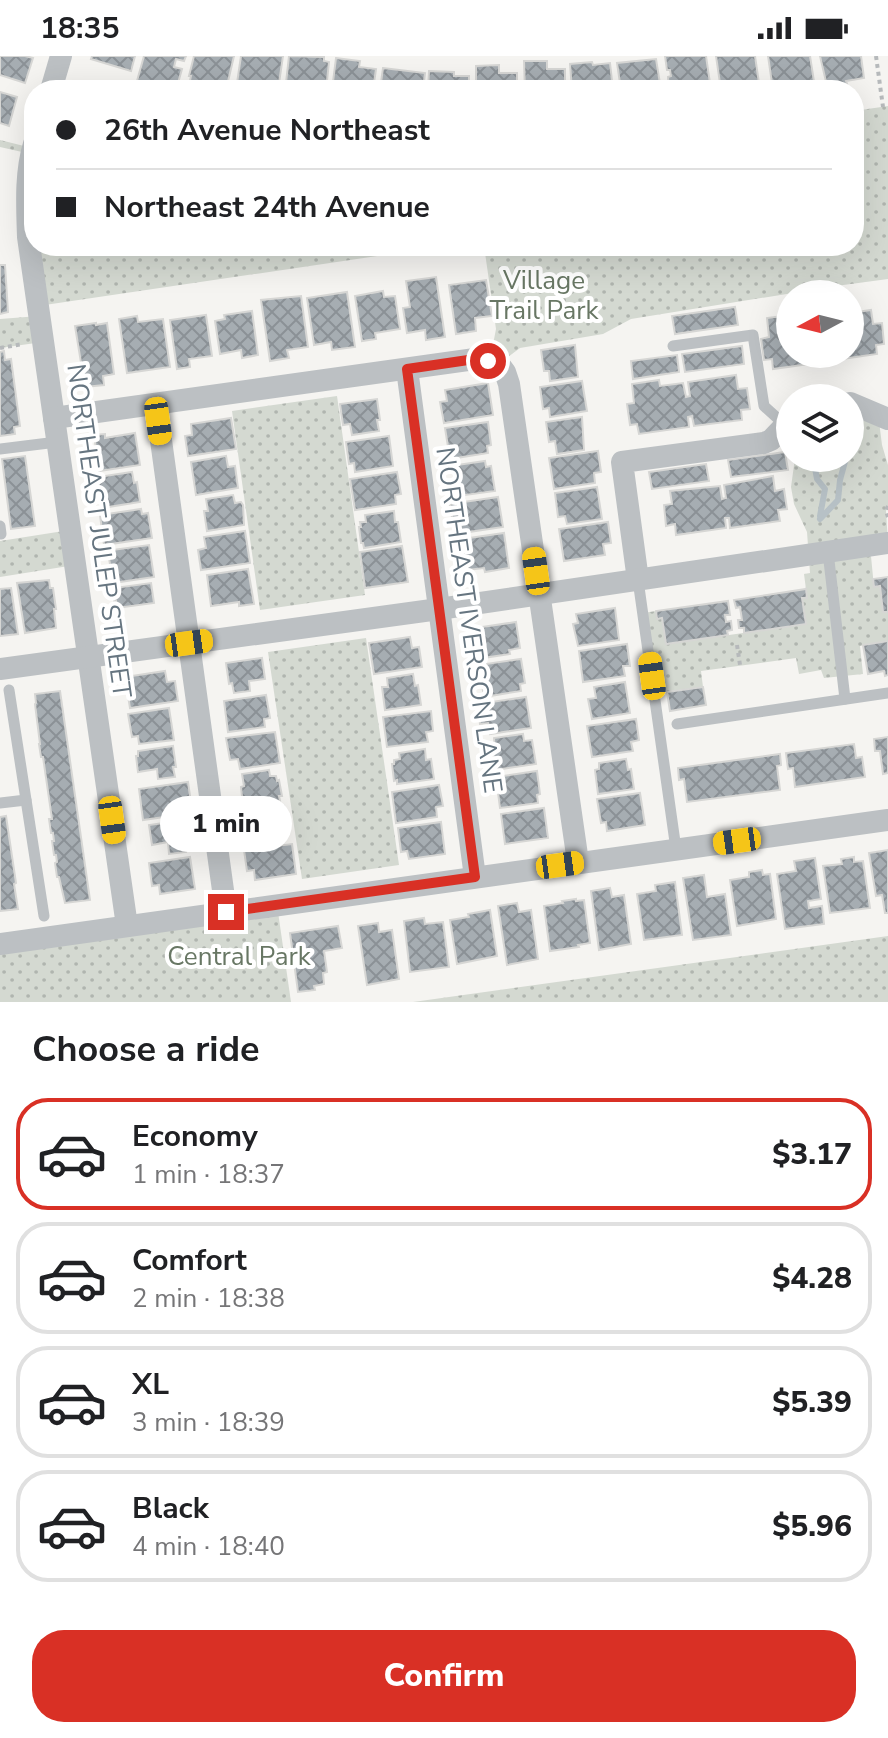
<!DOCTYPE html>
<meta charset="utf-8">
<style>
:root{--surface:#fff;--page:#f2f2f2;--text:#202124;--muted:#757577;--line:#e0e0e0;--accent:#d93025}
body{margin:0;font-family:"Nunito Sans",sans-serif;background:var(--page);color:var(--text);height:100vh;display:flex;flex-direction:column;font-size:30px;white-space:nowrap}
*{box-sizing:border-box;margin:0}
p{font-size:26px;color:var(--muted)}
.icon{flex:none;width:44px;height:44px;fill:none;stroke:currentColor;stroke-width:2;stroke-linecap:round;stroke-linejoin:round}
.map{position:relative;height:946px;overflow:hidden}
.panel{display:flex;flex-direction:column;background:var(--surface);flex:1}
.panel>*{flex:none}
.banner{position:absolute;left:24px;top:24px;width:840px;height:176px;border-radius:32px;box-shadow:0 8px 32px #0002;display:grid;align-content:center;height:176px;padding:0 32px;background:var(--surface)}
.needle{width:52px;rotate:263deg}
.buttons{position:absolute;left:776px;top:224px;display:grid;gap:16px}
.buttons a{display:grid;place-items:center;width:88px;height:88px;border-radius:50%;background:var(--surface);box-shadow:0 8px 32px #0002;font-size:40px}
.end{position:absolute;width:36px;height:36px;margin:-18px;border:10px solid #d93025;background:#fff;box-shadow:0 0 0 4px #fff}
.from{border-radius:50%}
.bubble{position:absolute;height:56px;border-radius:28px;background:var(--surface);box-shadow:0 8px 32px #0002;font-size:26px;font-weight:800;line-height:56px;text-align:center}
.car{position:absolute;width:24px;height:48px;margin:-24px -12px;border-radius:10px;box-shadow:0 0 6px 2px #0007;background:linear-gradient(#f5c518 24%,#345 0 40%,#f5c518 0 76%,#345 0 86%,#f5c518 0)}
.banner b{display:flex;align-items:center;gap:28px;height:76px;font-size:30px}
.banner b+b{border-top:2px solid var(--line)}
.banner i{width:20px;height:20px;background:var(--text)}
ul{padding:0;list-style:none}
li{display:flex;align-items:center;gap:24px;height:112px;margin:0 16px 12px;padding:0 16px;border:4px solid var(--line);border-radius:32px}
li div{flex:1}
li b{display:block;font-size:30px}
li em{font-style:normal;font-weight:800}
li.current{border-color:var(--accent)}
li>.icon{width:72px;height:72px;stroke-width:1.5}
h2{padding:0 32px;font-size:36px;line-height:96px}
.primary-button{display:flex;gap:16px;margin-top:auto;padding:16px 32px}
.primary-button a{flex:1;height:92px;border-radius:32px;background:var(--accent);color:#fff;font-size:32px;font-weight:800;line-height:92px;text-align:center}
.status{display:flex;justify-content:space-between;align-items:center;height:56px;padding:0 40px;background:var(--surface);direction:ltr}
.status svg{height:22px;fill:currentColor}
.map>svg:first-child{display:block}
.park{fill:url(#park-dots)}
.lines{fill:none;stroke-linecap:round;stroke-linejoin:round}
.stream{stroke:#b7c1c6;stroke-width:6}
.building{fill:url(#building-cross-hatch);stroke:#d6d6d4;stroke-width:2}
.path{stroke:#b6b9bb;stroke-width:4;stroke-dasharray:4 4;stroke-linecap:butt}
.lane{stroke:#bcc0c3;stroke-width:11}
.street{stroke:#bcc0c3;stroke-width:22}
.route{stroke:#d93025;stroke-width:10}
.labels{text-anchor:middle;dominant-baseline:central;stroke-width:8;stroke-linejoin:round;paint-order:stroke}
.park-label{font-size:26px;fill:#687764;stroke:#fff}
.street-label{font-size:26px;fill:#667580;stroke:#fff}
</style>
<div class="status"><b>18:35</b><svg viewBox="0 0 49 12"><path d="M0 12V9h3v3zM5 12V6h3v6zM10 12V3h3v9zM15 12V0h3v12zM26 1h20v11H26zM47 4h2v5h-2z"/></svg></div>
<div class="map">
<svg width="888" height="946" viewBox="0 0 888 946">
<defs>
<pattern id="park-dots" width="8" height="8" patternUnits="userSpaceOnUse" patternTransform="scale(2)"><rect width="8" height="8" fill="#d4d9d1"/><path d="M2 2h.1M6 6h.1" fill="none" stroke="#b0b5af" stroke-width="1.8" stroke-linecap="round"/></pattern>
<pattern id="building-cross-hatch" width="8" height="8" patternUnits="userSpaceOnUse" patternTransform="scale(2)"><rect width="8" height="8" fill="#a6adb2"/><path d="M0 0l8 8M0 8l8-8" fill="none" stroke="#8b9196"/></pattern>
</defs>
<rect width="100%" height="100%" fill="#f5f4f1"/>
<g class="park">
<polygon points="888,50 888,223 836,230 631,263 603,278 520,292 500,307 490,304 496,273 484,190 854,190 854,55"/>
<path d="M0,84L32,92L34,87V190H445L38,250C32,205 18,141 31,98L0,91Z"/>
<polygon points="39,260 43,286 0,292 0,263"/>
<polygon points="337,340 365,539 260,554 232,355"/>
<polygon points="850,347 878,357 882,389 888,409 888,450 886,455 888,487 870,490 874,531 880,530 883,556 888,556 888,585 860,590 863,618 824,622 821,614 799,618 796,602 701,615 703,631 654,637 643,557 656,555 657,563 662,562 666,588 806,568 802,542 807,541 804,518 810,517 807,476 794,448 791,431 795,402 850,402"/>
<polygon points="70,474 75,509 0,521 0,485"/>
<polygon points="366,582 399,809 302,823 268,596"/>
<polygon points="277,849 291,946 0,946 0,888"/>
<polygon points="888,880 888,946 413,946"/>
</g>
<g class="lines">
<g class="stream">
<polyline points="814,407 817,423 825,433 820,460"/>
<polyline points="820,463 838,444 840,424 846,402"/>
</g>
</g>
<g class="building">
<polygon points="0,0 25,0 33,2 25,27 0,19"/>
<polygon points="92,0 135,0 131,15 91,3"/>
<polygon points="144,0 186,0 184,5 176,3 174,11 182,13 176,34 137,25"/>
<polygon points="194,0 234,0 226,34 188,34 191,20 189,20"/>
<polygon points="241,0 283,0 278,34 236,34"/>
<polygon points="289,0 324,1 324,5 329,6 326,34 293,34 293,28 286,27"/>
<polygon points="665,0 706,0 711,34 669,34 668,21 671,20 670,14 667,14"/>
<polygon points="716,0 755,0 760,34 721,34"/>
<polygon points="768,0 810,0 815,32 773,34"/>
<polygon points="820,0 861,0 864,22 846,25 847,28 827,30"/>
<polygon points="336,2 360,5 359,11 376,13 373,34 332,34"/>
<polygon points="656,3 661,34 621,34 617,7"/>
<polygon points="524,5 547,5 547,13 565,13 565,34 525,34"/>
<polygon points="592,6 593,9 610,7 613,34 572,34 570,8"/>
<polygon points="499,9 499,17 517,17 517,34 476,34 476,10"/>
<polygon points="383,12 425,17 423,34 380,34"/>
<polygon points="429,15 454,16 454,20 469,20 469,34 428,34"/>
<polygon points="0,36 17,41 9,70 0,67"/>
<polygon points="0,209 5,209 8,256 0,258"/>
<polygon points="436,221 445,281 426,284 425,274 407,277 403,252 410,251 406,225"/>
<polygon points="486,224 492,260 475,262 476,275 456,278 449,229"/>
<polygon points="383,235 384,241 395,240 400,273 375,277 376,283 362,285 355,240"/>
<polygon points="347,236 355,291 332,294 331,286 314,289 307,242"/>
<polygon points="301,240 308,291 287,294 289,302 270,305 261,244"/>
<polygon points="735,251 738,269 675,278 672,260"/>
<polygon points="871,254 873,268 882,267 884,288 876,289 877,298 828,305 827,298 850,298 850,257"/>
<polygon points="252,255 258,299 242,302 241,294 220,298 215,265 225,263 224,259"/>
<polygon points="206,259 212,300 189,303 190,311 177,313 170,264"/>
<polygon points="790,259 790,298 823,298 824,306 773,313 772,303 764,304 761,283 769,281 767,262"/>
<polygon points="137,260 138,266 163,263 170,311 127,317 119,263"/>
<polygon points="96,267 96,269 107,267 114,318 103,320 104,329 85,331 75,270"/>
<polygon points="575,289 578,321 550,325 549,315 544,315 541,294"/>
<polygon points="742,290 744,308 685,316 682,298"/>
<polygon points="4,295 5,304 11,303 20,370 14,371 15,378 0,380 0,296"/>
<polygon points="677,299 679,316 633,323 631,305"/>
<polygon points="736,319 738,333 747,332 750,353 741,354 742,364 694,370 692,360 688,361 689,371 639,378 637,368 630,369 627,348 634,347 632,328 659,324 660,330 683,327 686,341 690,340 688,326"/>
<polygon points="582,325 587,355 550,361 549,352 543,353 540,331"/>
<polygon points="488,327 493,359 444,367 440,346 447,345 445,334"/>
<polygon points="377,343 380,364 377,364 379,375 352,379 350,368 343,369 340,348"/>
<polygon points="582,361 584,394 557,398 555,385 549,386 546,366"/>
<polygon points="231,362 236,393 188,400 185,380 192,379 191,368"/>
<polygon points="488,366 491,389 487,390 488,397 450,403 445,372"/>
<polygon points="135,377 140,409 99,415 94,379 105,378 105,382"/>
<polygon points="389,380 393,410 355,416 354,407 349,408 346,386"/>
<polygon points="598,395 601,416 594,417 595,427 554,433 549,402"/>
<polygon points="785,396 788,414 731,421 728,404"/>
<polygon points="25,400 35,470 11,473 2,403"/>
<polygon points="226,400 228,411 235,410 238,432 196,439 191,406"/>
<polygon points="485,405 486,411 491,410 495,435 458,440 455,420 458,419 457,409"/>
<polygon points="706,408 709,425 652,433 649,416"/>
<polygon points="132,416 134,427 137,426 140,446 102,452 97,432 99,431 98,421"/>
<polygon points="397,416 401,438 395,439 396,448 355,454 350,423"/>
<polygon points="773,420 775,435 784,433 787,453 778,454 780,465 730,472 729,462 725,462 726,472 676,479 675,468 666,470 664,449 672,448 670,435 720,430 722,443 726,442 724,429"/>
<polygon points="597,431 602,463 567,468 565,460 558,461 555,437"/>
<polygon points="233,439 235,447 241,446 243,449 244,469 207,475 204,455 208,455 206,443"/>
<polygon points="498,441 503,471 462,477 460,467 453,468 450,448"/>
<polygon points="141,453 142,458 148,457 152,482 104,489 100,459"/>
<polygon points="394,455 395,466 398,466 401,486 364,492 363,487 361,487 359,471 361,471 360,466 366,466 365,459"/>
<polygon points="608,466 611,487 603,488 605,499 564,505 559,473"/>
<polygon points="245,475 250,507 201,514 198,494 206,492 204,481"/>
<polygon points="504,477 509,512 485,516 484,512 467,514 462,483"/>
<polygon points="149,489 154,521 113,527 109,502 113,501 112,494"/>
<polygon points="402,490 408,526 365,532 360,496"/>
<polygon points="248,513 254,548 239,550 239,546 211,550 207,519"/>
<polygon points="888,521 888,556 883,556 880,530 874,531 873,523"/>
<polygon points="49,524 50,532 53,532 56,553 54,553 56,572 25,577 17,527"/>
<polygon points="151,527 154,547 117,552 116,545 114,546 114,532"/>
<polygon points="11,532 18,578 0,580 0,533"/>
<polygon points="806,533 807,542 802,542 806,568 744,577 744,572 739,572 738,564 742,564 740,551 736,552 734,544"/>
<polygon points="728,545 730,559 725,559 726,566 731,565 732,574 727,575 728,579 666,588 662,562 657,563 656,555"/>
<polygon points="615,552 619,584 578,590 573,568 578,567 576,558"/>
<polygon points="516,566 520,592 509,594 510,598 483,602 481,592 478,593 475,572"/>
<polygon points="410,581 412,592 419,591 422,611 374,618 369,587"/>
<polygon points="888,585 888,619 885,620 884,615 868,618 863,589"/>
<polygon points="627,588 630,610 623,610 625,620 583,626 579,595"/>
<polygon points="262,602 265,623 249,625 250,635 234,637 232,627 229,628 226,607"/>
<polygon points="521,603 525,627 520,628 521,635 484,641 479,609"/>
<polygon points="165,615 167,626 175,625 178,645 130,652 125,621"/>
<polygon points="413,618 415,630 418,629 421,649 385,654 382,631 388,631 387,622"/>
<polygon points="625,626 630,657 592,663 588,643 596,642 594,631"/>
<polygon points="703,631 706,649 670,655 667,636"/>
<polygon points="60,635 90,844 65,847 59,821 57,821 55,807 57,806 56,799 54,799 52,785 54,785 53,777 51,777 49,763 52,763 43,701 41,701 39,688 40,688 35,648 36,647 35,638"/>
<polygon points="266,639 270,662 264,663 265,671 228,676 224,645"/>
<polygon points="526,641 531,672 490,678 488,667 480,668 478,648"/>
<polygon points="169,652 174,684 139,688 138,680 132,681 128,658"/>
<polygon points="431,655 433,675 426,676 428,686 387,691 383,661"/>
<polygon points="636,663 639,684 631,686 633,695 592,701 587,670"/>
<polygon points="275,676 280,707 240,713 238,703 230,704 226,682"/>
<polygon points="523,678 524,685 532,684 536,708 495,714 493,695 495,695 494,682"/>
<polygon points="888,681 888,717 883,718 880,695 875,695 874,683"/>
<polygon points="854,688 856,702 862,701 865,721 795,731 793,712 788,713 786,697"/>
<polygon points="173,690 176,711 173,711 175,721 158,723 157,713 138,716 136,700 138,700 138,695"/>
<polygon points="425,693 426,704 431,703 434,723 397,728 397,724 394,725 392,708 394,708 394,704 400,703 399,697"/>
<polygon points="780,698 781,709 777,710 780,734 687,746 684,723 679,724 678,712"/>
<polygon points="626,703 628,714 631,713 634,733 598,738 595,714 599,713 599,707"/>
<polygon points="269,714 270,720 276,720 277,725 279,724 282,740 279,740 280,745 243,750 241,731 244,730 242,718"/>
<polygon points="537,715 540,738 537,739 538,747 500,752 496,721"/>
<polygon points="188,726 191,747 183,748 185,758 143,764 139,733"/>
<polygon points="439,729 443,750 436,751 437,761 396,767 392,736"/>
<polygon points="640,737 645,769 607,775 606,766 601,767 597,743"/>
<polygon points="284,750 287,773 282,774 283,783 246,788 241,756"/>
<polygon points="544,752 548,782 505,788 501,758"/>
<polygon points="6,760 16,827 14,828 18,853 0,855 0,761"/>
<polygon points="185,764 188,784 184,784 186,796 169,798 168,786 152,789 149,769"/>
<polygon points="441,766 445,798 409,803 407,795 401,796 398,772"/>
<polygon points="292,788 296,818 255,824 254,814 247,815 244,794"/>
<polygon points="888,794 888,857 885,857 882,839 876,840 869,797"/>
<polygon points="190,801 195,833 160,838 159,829 152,830 149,807"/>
<polygon points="854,801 854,806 863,805 870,852 830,857 823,810 842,808 841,803"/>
<polygon points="815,802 821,843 808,845 809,852 822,850 824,868 785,873 777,818 796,815 794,805"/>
<polygon points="762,814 763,819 770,818 776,863 737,870 730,824 749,821 749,816"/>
<polygon points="704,819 707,841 725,838 731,879 693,884 683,822"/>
<polygon points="675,826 682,879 644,884 637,838 656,835 655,829"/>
<polygon points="610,832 612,841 624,839 631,888 599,894 591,835"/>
<polygon points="576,843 576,845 584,844 590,887 578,889 579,891 550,895 544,850 563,847 562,845"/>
<polygon points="517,847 519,856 531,854 538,903 507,909 498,850"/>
<polygon points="490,854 497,900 457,908 450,864 469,861 468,858"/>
<polygon points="424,862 425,868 443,866 449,911 410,916 404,865"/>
<polygon points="378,867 379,876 392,874 399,923 367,929 358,870"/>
<polygon points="338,870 342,892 324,895 327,916 323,917 324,928 314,930 315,934 298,936 290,877"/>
</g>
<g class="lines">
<g class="path">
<polyline points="876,0 883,51"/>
<polyline points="0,292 23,288"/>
<polyline points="888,450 886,455 888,461"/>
<polyline points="737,589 740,609"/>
</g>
<g class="lane">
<polyline points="673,290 753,279 764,350 785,369"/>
<polyline points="0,393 57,386"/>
<polyline points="0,470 1,478"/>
<polyline points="828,496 845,643"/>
<polyline points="638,524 676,793"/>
<polyline points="9,634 44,860"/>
<polyline points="677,668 888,637"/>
<polyline points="0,747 26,744"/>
</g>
<g class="street">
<polyline points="51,34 61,0"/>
<path d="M34,88C25,118 27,149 28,181L127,870"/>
<polyline points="407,313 475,821"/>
<polyline points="850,347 888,363"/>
<polyline points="156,348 226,856"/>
<polyline points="54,362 475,303 499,308 505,316 509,328 578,806"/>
<polyline points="638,524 622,406 764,387 771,384 790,364"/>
<polyline points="0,613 439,553 888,487"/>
<polyline points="0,888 888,764"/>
</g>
</g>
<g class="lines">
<polyline class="route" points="226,856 475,821 407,313 475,303 488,305"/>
</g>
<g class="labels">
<g class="park-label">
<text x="544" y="224">Village<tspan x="544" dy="30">Trail Park</tspan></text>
<text x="239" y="900">Central Park</text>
</g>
<g class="street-label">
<text transform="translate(99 475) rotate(82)">NORTHEAST JULEP STREET</text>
<text transform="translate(469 564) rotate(82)">NORTHEAST IVERSON LANE</text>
</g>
</g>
</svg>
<div class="buttons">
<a><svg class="needle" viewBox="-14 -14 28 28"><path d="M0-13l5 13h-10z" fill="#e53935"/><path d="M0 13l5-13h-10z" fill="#757577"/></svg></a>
<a><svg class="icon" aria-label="layers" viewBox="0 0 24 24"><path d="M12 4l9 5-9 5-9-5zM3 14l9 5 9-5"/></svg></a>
</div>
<i class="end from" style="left:488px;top:305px"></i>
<i class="end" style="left:226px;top:856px"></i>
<div class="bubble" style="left:160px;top:740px;width:132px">1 min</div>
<i class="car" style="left:158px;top:365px;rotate:172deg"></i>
<i class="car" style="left:536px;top:515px;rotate:352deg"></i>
<i class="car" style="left:189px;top:587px;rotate:82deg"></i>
<i class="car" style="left:652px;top:620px;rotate:352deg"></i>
<i class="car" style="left:112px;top:764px;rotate:172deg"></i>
<i class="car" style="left:737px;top:785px;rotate:262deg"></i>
<i class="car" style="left:560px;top:809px;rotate:82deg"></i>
<div class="banner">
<b><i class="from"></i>26th Avenue Northeast</b>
<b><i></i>Northeast 24th Avenue</b>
</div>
</div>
<section class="panel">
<h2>Choose a ride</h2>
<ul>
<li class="current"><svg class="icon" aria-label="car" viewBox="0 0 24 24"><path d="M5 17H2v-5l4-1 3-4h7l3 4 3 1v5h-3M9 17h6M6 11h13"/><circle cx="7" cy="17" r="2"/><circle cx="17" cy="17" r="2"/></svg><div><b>Economy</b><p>1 min · 18:37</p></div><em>$3.17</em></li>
<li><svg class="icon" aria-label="car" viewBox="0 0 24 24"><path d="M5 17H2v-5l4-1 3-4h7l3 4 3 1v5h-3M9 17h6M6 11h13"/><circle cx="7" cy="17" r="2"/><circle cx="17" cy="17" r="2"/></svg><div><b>Comfort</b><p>2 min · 18:38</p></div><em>$4.28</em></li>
<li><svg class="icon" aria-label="car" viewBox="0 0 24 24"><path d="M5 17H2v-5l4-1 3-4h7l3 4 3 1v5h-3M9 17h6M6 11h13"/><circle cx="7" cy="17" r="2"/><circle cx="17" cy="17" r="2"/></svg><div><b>XL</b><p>3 min · 18:39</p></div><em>$5.39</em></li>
<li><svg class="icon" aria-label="car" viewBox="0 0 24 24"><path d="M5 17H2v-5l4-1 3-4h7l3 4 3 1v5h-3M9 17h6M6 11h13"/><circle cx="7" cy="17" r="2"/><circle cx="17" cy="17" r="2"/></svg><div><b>Black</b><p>4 min · 18:40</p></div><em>$5.96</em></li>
</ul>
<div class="primary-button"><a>Confirm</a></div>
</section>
